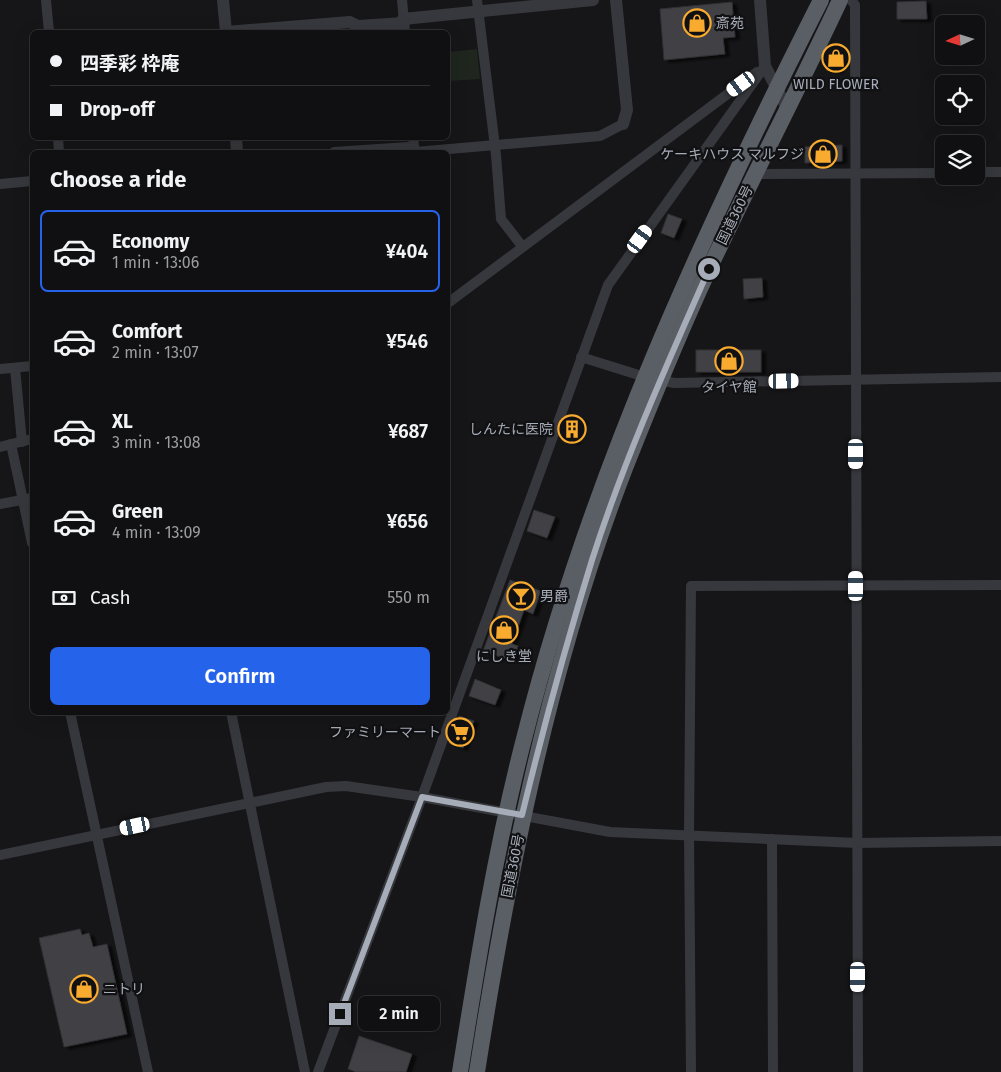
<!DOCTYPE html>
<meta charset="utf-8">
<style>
:root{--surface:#101012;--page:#19191b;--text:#f1f3f6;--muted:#9c9d9f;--line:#303032;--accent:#2563eb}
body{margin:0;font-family:"Fira Sans","Noto Sans JP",sans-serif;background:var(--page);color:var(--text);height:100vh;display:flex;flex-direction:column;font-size:19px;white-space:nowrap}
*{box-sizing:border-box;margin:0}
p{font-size:16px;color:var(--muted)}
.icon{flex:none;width:28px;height:28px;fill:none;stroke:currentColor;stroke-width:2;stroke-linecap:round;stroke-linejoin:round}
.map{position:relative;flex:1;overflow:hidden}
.side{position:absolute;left:30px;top:150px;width:420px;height:565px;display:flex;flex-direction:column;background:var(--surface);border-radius:8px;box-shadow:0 5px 20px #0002,0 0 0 1px var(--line)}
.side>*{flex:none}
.hud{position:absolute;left:30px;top:30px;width:420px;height:110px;border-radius:8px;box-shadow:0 5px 20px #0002,0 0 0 1px var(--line);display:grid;align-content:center;height:110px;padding:0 20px;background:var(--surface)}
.needle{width:32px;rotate:266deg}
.controls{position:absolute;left:935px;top:15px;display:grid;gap:10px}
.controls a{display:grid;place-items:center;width:50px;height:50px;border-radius:8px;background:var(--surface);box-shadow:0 5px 20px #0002,0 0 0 1px var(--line);font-size:25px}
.end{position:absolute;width:22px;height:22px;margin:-11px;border:6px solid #a7adb8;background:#111;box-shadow:0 0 0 2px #111}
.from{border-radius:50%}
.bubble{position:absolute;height:35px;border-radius:8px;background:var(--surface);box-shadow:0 5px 20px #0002,0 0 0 1px var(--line);font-size:16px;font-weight:600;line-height:35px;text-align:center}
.car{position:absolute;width:15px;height:30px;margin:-15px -8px;border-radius:6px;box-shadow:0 0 4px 1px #0007;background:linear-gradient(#fff 24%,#345 0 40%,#fff 0 76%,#345 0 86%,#fff 0)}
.hud b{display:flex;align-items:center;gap:18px;height:48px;font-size:19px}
.hud b+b{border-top:1px solid var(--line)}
.hud i{width:12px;height:12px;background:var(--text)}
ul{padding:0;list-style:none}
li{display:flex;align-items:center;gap:15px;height:82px;margin:0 10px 8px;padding:0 10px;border:2px solid transparent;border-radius:8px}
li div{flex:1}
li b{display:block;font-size:19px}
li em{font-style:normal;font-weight:600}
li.on{border-color:var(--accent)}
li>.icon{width:45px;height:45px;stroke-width:1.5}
h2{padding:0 20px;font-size:22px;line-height:60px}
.pay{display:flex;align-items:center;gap:12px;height:55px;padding:0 20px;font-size:19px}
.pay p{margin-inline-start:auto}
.action{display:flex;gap:10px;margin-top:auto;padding:10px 20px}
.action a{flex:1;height:58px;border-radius:8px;background:var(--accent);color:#fff;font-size:20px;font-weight:600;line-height:58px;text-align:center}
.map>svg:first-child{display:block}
.green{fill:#1e261e}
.building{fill:#404145;stroke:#303034;filter:url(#shadow)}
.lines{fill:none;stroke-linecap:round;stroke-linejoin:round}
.minor{stroke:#37383d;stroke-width:10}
.tertiary{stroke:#37383d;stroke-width:12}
.trunk{stroke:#5a5e65;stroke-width:16}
.route{stroke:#a7adb8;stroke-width:6}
.labels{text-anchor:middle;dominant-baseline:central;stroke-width:4.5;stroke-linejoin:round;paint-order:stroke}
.poi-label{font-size:14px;fill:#a7adb8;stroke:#111113;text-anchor:start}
.street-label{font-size:14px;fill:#a7adb8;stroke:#111113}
</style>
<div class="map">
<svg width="1001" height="1072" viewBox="0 0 1001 1072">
<defs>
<filter id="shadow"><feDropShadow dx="4.5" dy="2.5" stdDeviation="1" flood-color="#0009"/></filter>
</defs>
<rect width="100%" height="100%" fill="#161618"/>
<polygon class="green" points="477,49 480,79 448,81 448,52"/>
<g class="building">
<polygon points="926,1 927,19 897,19 897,2"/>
<polygon points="732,2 735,37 723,38 725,54 664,60 660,9"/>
<polygon points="839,46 839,71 826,70"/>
<polygon points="842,145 842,161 805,163 805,147"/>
<polygon points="668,214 682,219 674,238 661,233"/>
<polygon points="762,278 763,297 744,299 743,279"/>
<rect x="696" y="350" width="65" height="22"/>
<polygon points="570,415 583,420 575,442 562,438"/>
<polygon points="534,510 555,517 547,538 527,531"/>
<polygon points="510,580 541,591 533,614 524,610 512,644 518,646 514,659 508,656 506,659 483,651"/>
<polygon points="475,679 501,690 495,705 469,696"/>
<polygon points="459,716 474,721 463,748 449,743"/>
<polygon points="80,929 82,935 89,933 93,947 107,944 127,1034 64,1047 39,938"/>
<polygon points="359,1036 412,1054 406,1072 356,1072 348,1069"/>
</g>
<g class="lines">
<g class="minor">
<polyline points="46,0 49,32"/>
<polyline points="402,0 405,32"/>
<polyline points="477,0 496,155 501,219 522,246"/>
<polyline points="851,0 855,5 858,1072"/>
<polyline points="58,138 59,152"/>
<polyline points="413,138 415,152"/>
<polyline points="334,152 408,147 415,152 578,138 600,136 623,124"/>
<polyline points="976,172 1001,172"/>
<polyline points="752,174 944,173"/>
<polyline points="0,184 32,181"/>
<polyline points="448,303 757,72"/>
<polyline points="581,357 645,377 674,383 1001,377"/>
<polyline points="15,368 22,442"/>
<polyline points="0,369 32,366"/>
<polyline points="11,444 32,543"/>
<polyline points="0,447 32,439"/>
<polyline points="0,504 32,498"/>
<polyline points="70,712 148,1072"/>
<polyline points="231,712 305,1072"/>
<polyline points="772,839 773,1072"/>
<polyline points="0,855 326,787 346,786 422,797 610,832 857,843 1001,841"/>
<polyline points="318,1072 422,797 608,285 765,66"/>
<polyline points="691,1072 689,834 691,586 1001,585"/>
</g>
<g class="tertiary">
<polyline points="223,0 226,32"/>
<polyline points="616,0 627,110 623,124"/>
<polyline points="760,0 765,66 788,110"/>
<polyline points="403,19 593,0"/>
<polyline points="226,32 350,22 358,26 404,23"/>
<polyline points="236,138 237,152"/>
</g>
<g class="trunk">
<path d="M460,1072C478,959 496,846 525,735C590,478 701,236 821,0"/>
<path d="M477,1072C509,867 550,662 625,468C652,400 679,333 710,267C752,178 798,90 840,0"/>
</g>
</g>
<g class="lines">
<path class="route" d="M340,1014L422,797L522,815C543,729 566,644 592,560C624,460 667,364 709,269"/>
</g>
<defs>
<g id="shop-ring" transform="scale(1.4375)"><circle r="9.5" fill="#111113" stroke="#f8ab2e" stroke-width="1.5"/><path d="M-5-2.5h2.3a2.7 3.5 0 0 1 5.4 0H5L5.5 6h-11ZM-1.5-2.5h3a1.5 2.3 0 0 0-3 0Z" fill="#f8ab2e"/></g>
<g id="building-ring" transform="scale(1.4375)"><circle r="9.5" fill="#111113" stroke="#f8ab2e" stroke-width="1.5"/><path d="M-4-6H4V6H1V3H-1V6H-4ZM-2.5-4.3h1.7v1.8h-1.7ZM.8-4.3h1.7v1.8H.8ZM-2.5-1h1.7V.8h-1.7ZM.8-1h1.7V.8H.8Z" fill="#f8ab2e"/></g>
<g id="bar-ring" transform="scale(1.4375)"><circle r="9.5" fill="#111113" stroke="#f8ab2e" stroke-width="1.5"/><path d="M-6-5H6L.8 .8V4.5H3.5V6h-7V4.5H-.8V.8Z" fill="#f8ab2e"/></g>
<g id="supermarket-ring" transform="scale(1.4375)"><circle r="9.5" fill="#111113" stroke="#f8ab2e" stroke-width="1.5"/><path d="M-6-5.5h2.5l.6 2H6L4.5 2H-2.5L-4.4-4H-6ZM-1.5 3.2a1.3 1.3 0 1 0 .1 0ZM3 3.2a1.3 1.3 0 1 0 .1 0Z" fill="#f8ab2e"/></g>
</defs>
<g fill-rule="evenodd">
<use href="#shop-ring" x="697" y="23"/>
<use href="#shop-ring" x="836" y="58"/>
<use href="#shop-ring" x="823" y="154"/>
<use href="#shop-ring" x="729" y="361"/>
<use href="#building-ring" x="572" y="429"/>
<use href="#bar-ring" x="521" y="596"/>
<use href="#shop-ring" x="504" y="630"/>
<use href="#supermarket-ring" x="460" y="732"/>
<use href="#shop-ring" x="84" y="989"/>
</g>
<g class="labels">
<g class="poi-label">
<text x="716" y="23">斎苑</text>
<text x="836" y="84" text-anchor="middle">WILD FLOWER</text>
<text x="804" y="154" text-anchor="end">ケーキハウス マルフジ</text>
<text x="729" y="387" text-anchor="middle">タイヤ館</text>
<text x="553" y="429" text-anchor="end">しんたに医院</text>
<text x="540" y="596">男爵</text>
<text x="504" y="656" text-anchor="middle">にしき堂</text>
<text x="441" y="732" text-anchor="end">ファミリーマート</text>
<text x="103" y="989">ニトリ</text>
</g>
<g class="street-label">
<text transform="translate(735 215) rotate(-64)">国道360号</text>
<text transform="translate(513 866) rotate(-79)">国道360号</text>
</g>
</g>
</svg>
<div class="controls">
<a><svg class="needle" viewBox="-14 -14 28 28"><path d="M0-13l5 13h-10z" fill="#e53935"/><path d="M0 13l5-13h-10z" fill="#9c9d9f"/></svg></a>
<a><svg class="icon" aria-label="locate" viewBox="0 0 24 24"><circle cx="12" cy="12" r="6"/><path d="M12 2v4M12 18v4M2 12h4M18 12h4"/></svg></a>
<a><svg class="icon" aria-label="layers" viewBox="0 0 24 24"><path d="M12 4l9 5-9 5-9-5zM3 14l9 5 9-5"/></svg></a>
</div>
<i class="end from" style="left:709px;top:269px"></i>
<i class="end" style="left:340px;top:1014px"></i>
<div class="bubble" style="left:358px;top:996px;width:82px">2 min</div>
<i class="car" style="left:741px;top:84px;rotate:234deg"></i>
<i class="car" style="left:640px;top:239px;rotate:36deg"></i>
<i class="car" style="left:784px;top:381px;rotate:89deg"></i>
<i class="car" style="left:856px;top:454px;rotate:180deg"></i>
<i class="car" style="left:856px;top:586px;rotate:0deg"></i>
<i class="car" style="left:135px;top:826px;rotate:258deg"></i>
<i class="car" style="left:858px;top:977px;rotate:180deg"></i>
<div class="hud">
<b><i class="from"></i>四季彩 枠庵</b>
<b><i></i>Drop-off</b>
</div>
<section class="side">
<h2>Choose a ride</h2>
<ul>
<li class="on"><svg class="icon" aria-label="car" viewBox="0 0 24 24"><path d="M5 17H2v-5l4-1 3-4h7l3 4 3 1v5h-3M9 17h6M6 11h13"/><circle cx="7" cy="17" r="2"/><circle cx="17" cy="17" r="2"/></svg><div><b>Economy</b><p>1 min · 13:06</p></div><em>¥404</em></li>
<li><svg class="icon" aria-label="car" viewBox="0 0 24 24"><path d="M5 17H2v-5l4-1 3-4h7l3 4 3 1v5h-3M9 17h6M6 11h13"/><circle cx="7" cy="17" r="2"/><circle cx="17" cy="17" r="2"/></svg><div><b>Comfort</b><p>2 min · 13:07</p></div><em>¥546</em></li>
<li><svg class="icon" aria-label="car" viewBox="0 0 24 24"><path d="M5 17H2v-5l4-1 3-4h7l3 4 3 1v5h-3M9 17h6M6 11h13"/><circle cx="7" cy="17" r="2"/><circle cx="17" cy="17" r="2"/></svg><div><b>XL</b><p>3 min · 13:08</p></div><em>¥687</em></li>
<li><svg class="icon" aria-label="car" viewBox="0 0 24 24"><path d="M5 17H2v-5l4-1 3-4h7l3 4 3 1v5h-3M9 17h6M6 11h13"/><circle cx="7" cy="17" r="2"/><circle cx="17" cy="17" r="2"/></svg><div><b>Green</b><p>4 min · 13:09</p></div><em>¥656</em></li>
</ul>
<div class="pay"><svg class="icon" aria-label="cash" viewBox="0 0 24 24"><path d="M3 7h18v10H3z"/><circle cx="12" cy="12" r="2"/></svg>Cash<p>550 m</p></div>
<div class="action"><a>Confirm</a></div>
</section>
</div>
